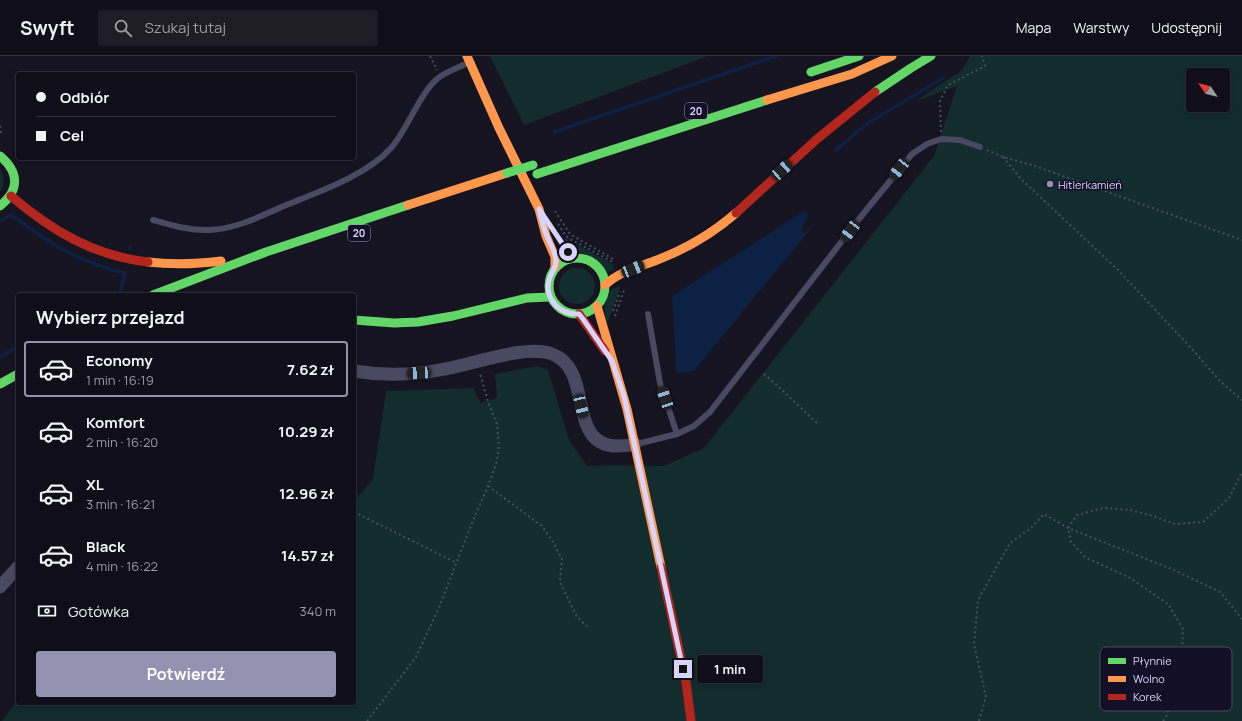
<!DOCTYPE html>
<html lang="pl">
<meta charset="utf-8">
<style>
:root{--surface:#100f19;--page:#1e1d26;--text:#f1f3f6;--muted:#9c9ca2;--line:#302f38;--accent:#9591b1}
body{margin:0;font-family:Manrope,sans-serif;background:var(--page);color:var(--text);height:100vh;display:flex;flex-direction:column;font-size:15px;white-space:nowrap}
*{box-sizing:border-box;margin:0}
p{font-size:13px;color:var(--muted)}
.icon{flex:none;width:22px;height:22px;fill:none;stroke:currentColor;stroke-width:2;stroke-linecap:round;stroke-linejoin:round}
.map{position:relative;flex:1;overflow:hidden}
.side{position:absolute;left:16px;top:237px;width:340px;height:412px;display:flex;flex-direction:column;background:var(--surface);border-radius:4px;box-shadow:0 2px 10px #0003,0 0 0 1px var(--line)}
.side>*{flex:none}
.hud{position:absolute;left:16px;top:16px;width:340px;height:88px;border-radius:4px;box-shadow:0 2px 10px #0003,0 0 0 1px var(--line);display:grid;align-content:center;height:88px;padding:0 20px;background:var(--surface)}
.needle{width:26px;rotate:305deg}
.fabs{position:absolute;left:1186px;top:12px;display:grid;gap:8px}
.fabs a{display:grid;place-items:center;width:44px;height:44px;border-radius:4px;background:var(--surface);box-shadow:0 2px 10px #0003,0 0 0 1px var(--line);font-size:20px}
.end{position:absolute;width:18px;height:18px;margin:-9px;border:5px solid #d9d4ff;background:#111;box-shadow:0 0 0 2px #111}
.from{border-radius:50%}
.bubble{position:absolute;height:28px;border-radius:4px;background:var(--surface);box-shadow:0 2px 10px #0003,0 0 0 1px var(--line);font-size:13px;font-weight:700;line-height:28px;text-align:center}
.car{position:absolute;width:12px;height:24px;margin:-12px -6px;border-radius:5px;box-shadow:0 0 3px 1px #0007;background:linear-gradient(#222 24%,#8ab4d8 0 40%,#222 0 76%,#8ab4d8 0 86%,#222 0)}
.hud b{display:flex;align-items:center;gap:14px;height:38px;font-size:15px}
.hud b+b{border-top:1px solid var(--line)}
.hud i{width:10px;height:10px;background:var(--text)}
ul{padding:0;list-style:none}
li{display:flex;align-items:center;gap:12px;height:56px;margin:0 8px 6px;padding:0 12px;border:2px solid transparent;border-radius:4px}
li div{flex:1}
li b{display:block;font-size:15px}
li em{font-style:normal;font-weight:700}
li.selected{border-color:var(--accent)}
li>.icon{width:36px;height:36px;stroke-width:1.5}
h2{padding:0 20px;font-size:18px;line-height:48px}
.pay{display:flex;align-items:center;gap:10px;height:44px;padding:0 20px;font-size:15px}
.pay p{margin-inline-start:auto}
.cta{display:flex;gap:8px;margin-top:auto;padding:8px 20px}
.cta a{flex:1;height:46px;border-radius:4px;background:var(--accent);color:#fff;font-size:16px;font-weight:700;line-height:46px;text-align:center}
header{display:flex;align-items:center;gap:24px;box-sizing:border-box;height:56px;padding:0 20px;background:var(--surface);border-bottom:1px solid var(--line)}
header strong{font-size:19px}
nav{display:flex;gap:22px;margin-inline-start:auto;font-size:14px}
.search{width:280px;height:36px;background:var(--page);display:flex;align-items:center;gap:10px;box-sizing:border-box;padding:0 14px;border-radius:4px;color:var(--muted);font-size:15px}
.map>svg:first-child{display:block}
.green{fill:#132c2d;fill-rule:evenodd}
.water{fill:#0d2144}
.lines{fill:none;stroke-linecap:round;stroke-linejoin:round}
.stream{stroke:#0d2144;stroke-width:3.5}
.path{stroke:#44505f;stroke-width:2;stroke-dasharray:2 3;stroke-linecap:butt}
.lane{stroke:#4a4962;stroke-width:6}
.street{stroke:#4a4962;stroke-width:13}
.fast{stroke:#63d668;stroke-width:9}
.slow{stroke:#ff974d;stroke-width:9}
.jam{stroke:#b3261e;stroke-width:9}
.fast-bridge{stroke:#63d668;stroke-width:9}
.route{stroke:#d9d4ff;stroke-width:5}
.poi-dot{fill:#9591b1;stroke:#130f26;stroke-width:1.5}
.labels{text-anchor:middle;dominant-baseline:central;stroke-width:3;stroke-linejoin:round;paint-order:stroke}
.shield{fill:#130f26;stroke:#9e99be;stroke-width:1}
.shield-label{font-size:10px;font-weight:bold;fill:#d9d4ff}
.poi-label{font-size:11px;fill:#d9d4ff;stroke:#130f26;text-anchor:start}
.key{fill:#130f26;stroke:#4e4a67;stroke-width:1}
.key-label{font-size:11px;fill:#d9d4ff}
</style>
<header>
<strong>Swyft</strong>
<div class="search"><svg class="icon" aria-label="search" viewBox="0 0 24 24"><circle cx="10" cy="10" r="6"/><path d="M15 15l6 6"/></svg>Szukaj tutaj</div>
<nav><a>Mapa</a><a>Warstwy</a><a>Udostępnij</a></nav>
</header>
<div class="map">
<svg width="1242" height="665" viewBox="0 0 1242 665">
<rect width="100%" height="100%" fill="#161421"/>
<g class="green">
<polygon points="490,0 708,0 524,69"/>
<path d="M970,0H1242V665H2L18,643V647H354V445L373,423L386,335L473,332L481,347L497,342L495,318L538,310L548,314L569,384L587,410L614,409L664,410L704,392L934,100L957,30L914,46L962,14ZM1193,19H1223V49H1193Z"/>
<path d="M0,113C5,121 5,129 0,136Z"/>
<path d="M563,181L609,206L613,209L614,214L606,216C594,194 575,203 563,181Z"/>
<circle cx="577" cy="230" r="18"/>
<polygon points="620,230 620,233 606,270 604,248 610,234"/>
</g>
<polygon class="water" points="804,155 809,159 801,174 805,177 814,167 813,170 694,315 679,317 677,316 676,313 672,240"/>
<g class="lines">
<g class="stream">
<polyline points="554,76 776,0"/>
<polyline points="836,94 868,67 943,22"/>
<path d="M0,165L11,159C49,187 78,206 125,217"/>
<polyline points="130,192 130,191"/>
<polyline points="120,239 125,216"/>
<polyline points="0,301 18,290"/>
</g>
<g class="path">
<polyline points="430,0 437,14"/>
<polyline points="0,70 1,76 0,79"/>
<polyline points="941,76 940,45 948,29 985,10 982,0"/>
<polyline points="987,94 1003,101 1032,109 1242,184"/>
<polyline points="1003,101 1021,123 1118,214 1192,293 1220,325 1242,344"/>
<polyline points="555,155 570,178 615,204"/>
<polyline points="558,168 566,180 570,183 613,206"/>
<polyline points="613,255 620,236"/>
<polyline points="615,260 624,234"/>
<polyline points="764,318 780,332 819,369"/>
<polyline points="488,430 542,470 553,486 562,503 560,526 577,561 588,571"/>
<polyline points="354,456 457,507"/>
<polyline points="367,665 416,601 438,554 472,467 488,430 497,405 499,390 497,368 488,346 480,317"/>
<polyline points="979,665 986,641 974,588 978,544 1010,487 1031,472 1044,458 1068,472 1174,514 1220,536 1242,563"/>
<polyline points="1163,665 1166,661 1175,634 1182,599 1183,573 1168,548 1130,522 1085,501 1071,486 1068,472 1077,459 1103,452 1130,454 1153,460 1175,468 1203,466 1229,442 1242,416"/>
</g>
<g class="lane">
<path d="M153,164C171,169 190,175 209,174C236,173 261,160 284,150C318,136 366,120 391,92C408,73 421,33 441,20C449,15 459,11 468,7"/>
<polyline points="648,258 660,327 677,378"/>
<polyline points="637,388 677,378 694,370 710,356 859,163 912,98 927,88 941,83 960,84 980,91"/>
</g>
<g class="street">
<path d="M354,315C384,320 415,319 445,313C474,308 526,288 552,298C599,315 559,405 635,388"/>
<polyline points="0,531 18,511"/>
</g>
<g class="fast">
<polyline points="811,16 859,0"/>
<polyline points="875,36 911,12 931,0"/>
<path d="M0,100C19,116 20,134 0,150"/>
<polyline points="537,118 767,44"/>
<circle cx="577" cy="230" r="28"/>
<polyline points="153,239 266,196 408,149"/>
<polyline points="354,264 394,267 418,266 453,260 527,242 550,241"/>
<polyline points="0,328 18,318"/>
</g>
<g class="slow">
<polyline points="467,0 499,72 539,153 546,180 555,201 555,211"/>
<polyline points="767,44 852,18 892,0"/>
<polyline points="408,149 507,117"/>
<path d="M148,206C173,209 197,208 221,205"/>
<path d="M605,229C620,215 639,211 657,204C686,193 713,177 736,157"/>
<polyline points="597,250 627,353 661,511"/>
</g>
<g class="jam">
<path d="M11,140C52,175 94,200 148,206"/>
<polyline points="736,157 817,83 875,36"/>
<polyline points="579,258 605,295"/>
<polyline points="661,511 686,626 691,665"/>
</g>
<polyline class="fast-bridge" points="507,117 533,109"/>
</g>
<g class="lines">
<path class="route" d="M568,196L539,153C541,162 543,171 547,180C550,188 555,195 556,204C557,211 551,216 549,224C544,243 560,259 579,258L583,263L612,305L624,340L683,613"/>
</g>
<circle class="poi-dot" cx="1050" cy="128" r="4"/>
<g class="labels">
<g class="shield">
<rect x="685" y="47" width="22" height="16" rx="3"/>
<rect x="348" y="169" width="22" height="16" rx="3"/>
</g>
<g class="shield-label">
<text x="696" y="55">20</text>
<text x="359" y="177">20</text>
</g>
<g class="poi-label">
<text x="1058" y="128">Hitlerkamień</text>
</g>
</g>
<rect x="1100" y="591" width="132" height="64" rx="6" class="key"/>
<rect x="1108" y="602" width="18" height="6" fill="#63d668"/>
<rect x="1108" y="620" width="18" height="6" fill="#ff974d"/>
<rect x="1108" y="638" width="18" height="6" fill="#b3261e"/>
<g class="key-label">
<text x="1133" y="609">Płynnie</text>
<text x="1133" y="627">Wolno</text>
<text x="1133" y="645">Korek</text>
</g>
</svg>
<div class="fabs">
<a><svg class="needle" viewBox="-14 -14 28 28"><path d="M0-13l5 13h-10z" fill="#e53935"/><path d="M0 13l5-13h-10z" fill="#9c9ca2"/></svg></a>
</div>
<i class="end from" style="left:568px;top:196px"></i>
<i class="end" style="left:683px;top:613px"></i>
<div class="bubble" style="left:697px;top:599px;width:66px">1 min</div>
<i class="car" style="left:899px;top:113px;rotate:218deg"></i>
<i class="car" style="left:782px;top:114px;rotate:48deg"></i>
<i class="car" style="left:850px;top:175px;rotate:217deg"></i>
<i class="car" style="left:633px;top:213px;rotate:68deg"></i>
<i class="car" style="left:419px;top:317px;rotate:267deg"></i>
<i class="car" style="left:665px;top:342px;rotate:341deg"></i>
<i class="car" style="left:581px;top:350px;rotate:167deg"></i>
<div class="hud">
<b><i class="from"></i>Odbiór</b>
<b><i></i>Cel</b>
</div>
<section class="side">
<h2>Wybierz przejazd</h2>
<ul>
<li class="selected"><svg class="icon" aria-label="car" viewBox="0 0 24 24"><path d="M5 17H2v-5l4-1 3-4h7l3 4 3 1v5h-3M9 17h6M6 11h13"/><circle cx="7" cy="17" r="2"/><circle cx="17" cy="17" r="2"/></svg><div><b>Economy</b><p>1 min · 16:19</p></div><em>7.62 zł</em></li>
<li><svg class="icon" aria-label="car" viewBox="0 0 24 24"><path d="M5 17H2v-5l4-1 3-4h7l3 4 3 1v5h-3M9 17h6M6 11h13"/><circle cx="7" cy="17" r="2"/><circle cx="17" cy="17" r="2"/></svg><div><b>Komfort</b><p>2 min · 16:20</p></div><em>10.29 zł</em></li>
<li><svg class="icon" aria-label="car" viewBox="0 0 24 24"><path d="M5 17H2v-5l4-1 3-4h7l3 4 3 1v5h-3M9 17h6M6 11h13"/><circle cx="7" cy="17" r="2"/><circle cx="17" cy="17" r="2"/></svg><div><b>XL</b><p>3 min · 16:21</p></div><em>12.96 zł</em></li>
<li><svg class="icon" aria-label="car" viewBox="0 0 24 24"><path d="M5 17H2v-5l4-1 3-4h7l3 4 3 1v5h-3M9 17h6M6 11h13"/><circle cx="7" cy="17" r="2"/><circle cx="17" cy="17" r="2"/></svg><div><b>Black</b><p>4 min · 16:22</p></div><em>14.57 zł</em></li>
</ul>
<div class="pay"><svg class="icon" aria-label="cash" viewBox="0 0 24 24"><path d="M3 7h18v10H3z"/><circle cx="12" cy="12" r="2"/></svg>Gotówka<p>340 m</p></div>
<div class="cta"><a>Potwierdź</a></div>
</section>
</div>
